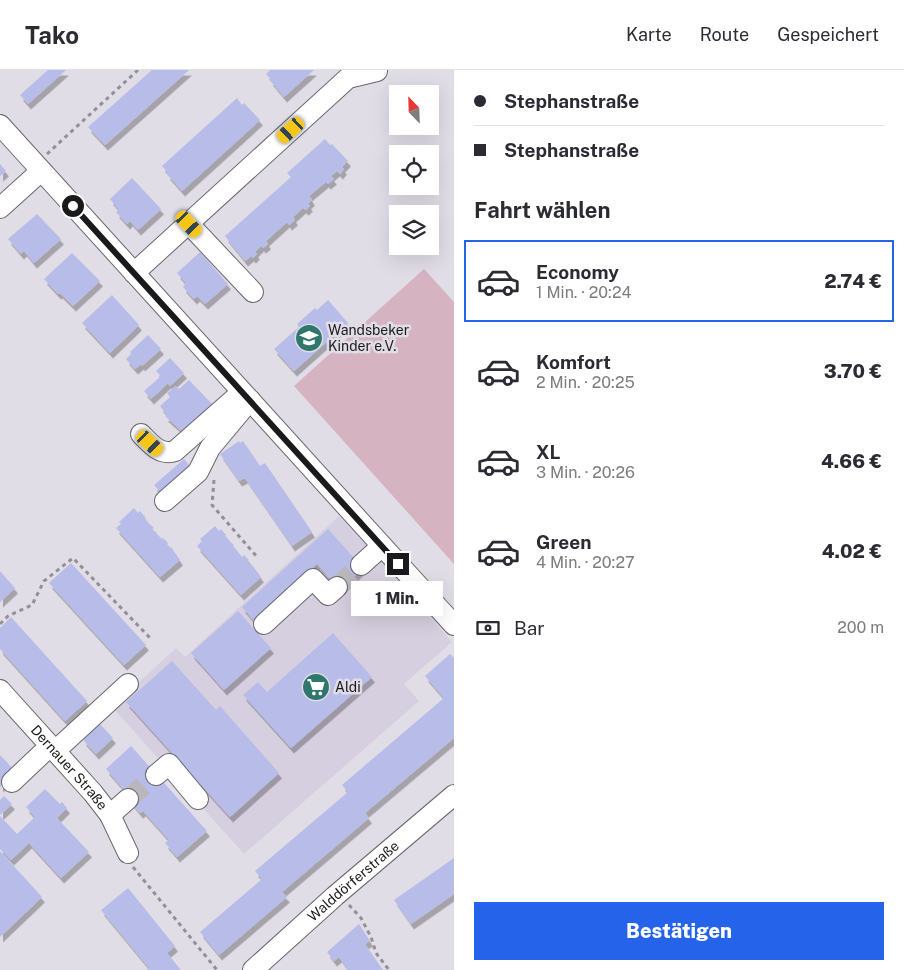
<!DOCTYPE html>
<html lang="de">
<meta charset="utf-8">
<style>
:root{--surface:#fff;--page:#f7f7f7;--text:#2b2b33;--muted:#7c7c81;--line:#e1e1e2;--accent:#2563eb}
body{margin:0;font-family:"Public Sans",sans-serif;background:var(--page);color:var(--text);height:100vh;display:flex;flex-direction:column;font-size:19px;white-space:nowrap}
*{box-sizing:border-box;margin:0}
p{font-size:16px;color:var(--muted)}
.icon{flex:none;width:28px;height:28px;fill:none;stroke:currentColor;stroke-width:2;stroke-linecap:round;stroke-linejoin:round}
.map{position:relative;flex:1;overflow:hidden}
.panel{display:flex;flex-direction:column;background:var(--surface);width:450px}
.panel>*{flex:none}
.top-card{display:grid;align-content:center;height:110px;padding:0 20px;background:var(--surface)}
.needle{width:32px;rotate:337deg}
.tools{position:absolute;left:389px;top:15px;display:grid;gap:10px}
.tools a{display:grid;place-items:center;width:50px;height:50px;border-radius:0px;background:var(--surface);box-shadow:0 5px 20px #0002;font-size:25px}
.end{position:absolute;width:22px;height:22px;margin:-11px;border:6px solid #1a191c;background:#fff;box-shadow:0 0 0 2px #fff}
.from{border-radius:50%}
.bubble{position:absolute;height:35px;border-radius:0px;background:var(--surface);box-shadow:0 5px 20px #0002;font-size:16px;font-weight:800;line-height:35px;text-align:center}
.car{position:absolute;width:15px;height:30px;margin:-15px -8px;border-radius:6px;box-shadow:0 0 4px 1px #0007;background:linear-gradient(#f5c518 24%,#345 0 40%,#f5c518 0 76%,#345 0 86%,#f5c518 0)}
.top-card b{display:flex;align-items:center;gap:18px;height:48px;font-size:19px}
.top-card b+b{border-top:1px solid var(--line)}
.top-card i{width:12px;height:12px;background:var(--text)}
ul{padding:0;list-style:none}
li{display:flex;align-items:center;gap:15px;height:82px;margin:0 10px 8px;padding:0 10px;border:2px solid transparent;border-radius:0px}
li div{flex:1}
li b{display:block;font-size:19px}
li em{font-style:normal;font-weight:800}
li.selected{border-color:var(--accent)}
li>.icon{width:45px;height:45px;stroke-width:1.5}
h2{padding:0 20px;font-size:22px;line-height:60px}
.pay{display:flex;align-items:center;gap:12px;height:55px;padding:0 20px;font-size:19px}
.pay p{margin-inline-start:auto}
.primary-button{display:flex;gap:10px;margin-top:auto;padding:10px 20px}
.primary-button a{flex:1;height:58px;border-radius:0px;background:var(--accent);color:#fff;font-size:20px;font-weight:800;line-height:58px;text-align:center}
header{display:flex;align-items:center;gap:30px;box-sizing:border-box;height:70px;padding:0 25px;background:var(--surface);border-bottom:1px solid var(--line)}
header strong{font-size:24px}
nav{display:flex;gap:28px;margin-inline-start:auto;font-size:18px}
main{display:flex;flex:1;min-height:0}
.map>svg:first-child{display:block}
.built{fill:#d6cfdf}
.green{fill:#d5b3c1}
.building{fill:#b7bce8;filter:url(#shadow)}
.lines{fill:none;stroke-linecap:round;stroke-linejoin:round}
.minor-tunnel{stroke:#b9b6be;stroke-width:20;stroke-dasharray:20 10;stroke-linecap:butt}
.minor-casing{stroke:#69666e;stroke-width:22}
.path{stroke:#928f97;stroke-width:3;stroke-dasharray:4 4;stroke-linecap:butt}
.minor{stroke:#fff;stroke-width:20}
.route{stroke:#1a191c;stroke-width:6}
.labels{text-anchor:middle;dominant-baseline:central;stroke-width:5;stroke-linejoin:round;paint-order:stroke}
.poi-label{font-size:14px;fill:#1a191c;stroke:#e1dde7;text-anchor:start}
.street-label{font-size:14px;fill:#1a191c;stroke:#e1dde7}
</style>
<header>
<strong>Tako</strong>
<nav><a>Karte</a><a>Route</a><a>Gespeichert</a></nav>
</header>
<main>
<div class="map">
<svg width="454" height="900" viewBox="0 0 454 900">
<defs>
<filter id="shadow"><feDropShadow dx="3" dy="5.5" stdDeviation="0" flood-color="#0004"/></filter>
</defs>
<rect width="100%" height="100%" fill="#e1dde7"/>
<polygon class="built" points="339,446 380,489 452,572 404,614 419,631 244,784 112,637 176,578 185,587"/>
<polygon class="green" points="424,199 454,232 454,494 294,316"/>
<g class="building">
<polygon points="48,0 66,0 28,34 20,25"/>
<polygon points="152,0 189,0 105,75 88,57"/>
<polygon points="270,0 314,0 284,27 270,10 271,9 266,4"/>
<polygon points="237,28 242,35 244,33 260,50 182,121 167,104 168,103 162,96"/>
<polygon points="325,69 330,75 332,74 348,91 342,97 344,99 340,104 337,101 331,106 334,109 328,114 326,112 309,126 312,130 308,134 310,136 306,140 303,138 293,147 295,150 289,155 287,152 266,171 268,174 263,178 261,176 255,182 257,184 253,188 251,186 245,191 225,166 291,107 287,103"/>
<polygon points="0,94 6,101 0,106"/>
<polygon points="132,108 161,139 138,160 130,151 127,154 116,142 119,140 110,129"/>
<polygon points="37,144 61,169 34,193 24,181 21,184 8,169"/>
<polygon points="200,182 228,214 205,234 197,226 194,229 183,217 186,213 177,203"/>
<polygon points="72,183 100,211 73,236 60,223 58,224 44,209"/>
<polygon points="112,225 139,255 110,283 82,253"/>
<polygon points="328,230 348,253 294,301 274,279 299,257 297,254 315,238 317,240"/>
<polygon points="148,265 161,279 142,296 141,294 135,299 126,289 131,284 130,282"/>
<polygon points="170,288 184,303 170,316 168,313 151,329 144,321 161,306 156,301"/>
<polygon points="189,310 214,336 184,363 165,346 167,345 160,336 170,327 167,323 176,316 179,319"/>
<polygon points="239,371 240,373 243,371 260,396 265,393 312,462 292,476 245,408 239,411 220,384"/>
<polygon points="184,389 192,398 162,424 154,415"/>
<polygon points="134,438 138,443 140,441 146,448 144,449 154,458 152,459 162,469 163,468 168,473 167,475 170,479 171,477 180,490 160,507 116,458 121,454 119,452"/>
<polygon points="215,456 219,461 221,459 226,465 225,467 234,475 233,476 242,487 244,485 249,490 247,492 251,496 252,495 261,507 241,525 197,476 202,471 200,469"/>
<polygon points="328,459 363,498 340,520 317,494 254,551 242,537"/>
<polygon points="71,493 146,575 124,595 49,513"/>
<polygon points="0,501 15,518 0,532"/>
<polygon points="238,541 271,578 224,620 191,583"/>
<polygon points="11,547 87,631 65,651 0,579 0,558"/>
<polygon points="333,563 372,607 291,678 243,625 258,612 267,622"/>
<polygon points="450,584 454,588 454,668 365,743 369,748 282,822 287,827 219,885 200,862 262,809 255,801 348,722 342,715 444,628 425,606"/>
<polygon points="172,591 216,640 220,636 279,703 230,747 126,632"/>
<polygon points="100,654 113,668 96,684 83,670"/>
<polygon points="131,676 207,761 177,787 165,773 169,770 143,741 140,743 125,725 127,723 106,699"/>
<polygon points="0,685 16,702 0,717"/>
<polygon points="45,719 60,734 62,732 67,738 57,748 89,782 61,808 29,773 11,790 0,779 0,746 17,764 35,747 26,737"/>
<polygon points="4,726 12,734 0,745 0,730"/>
<polygon points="0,781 42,827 0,867"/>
<polygon points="454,788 454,824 411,854 394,830"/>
<polygon points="128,818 175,876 167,883 181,900 146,900 149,898 101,840"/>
<polygon points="359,854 370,871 365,874 383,900 348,900 339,887 334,891 327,882"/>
</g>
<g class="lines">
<g class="minor-tunnel">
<polyline points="337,517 361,495"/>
<polyline points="128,729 156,705"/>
</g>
<g class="minor-casing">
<g id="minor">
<polyline points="0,55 454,555"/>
<polyline points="0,138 41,101"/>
<polyline points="189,154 253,222"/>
<polyline points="134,203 348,8 377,1"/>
<path d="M141,364C151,374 160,386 175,381L242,322"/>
<polyline points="165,431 198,402 210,378 250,330"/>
<polyline points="361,495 382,476"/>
<polyline points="264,554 313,509 328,525 337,517"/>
<path id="s1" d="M0,620L93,723L110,745L128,783"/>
<polyline points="55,681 128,614"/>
<polyline points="156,705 169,694 198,729"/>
<polyline points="12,712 50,676"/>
<polyline points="110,745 128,729"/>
<path id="s2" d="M253,900L335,826L454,725"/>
</g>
</g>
<g class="path">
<polyline points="47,84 138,0"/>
<polyline points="214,410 212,435 258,488"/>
<polyline points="0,554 8,546 32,535 44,511 73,488 152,570"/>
<polyline points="133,797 217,900"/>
<polyline points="349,835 361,848 371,867 376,883 389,900"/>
</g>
<use href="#minor" class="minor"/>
</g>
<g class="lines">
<polyline class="route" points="73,136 398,494"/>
</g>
<defs>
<g id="school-disc" transform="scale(1.4375)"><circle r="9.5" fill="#2f766c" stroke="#e1dde7"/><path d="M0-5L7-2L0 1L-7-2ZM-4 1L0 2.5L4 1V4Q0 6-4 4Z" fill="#fff"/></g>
<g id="supermarket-disc" transform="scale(1.4375)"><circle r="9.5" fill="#2f766c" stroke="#e1dde7"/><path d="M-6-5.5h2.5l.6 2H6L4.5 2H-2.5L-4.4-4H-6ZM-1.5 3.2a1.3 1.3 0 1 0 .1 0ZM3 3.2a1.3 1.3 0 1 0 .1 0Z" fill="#fff"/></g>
</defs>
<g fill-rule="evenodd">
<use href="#school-disc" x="309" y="268"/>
<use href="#supermarket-disc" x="316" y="617"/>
</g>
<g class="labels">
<g class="poi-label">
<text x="328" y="260">Wandsbeker<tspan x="328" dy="16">Kinder e.V.</tspan></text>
<text x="335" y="617">Aldi</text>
</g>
<g class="street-label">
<text stroke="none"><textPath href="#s1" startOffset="104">Dernauer Straße</textPath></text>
<text stroke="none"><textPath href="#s2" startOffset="134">Walddörferstraße</textPath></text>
</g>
</g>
</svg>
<div class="tools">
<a><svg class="needle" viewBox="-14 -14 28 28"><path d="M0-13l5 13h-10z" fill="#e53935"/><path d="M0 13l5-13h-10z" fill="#7c7c81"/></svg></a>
<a><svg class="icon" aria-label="locate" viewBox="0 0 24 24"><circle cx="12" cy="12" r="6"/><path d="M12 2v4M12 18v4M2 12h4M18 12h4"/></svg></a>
<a><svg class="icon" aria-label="layers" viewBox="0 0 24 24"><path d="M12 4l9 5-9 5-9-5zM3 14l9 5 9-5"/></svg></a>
</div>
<i class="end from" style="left:73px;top:136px"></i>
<i class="end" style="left:398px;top:494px"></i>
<div class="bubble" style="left:351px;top:511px;width:92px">1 Min.</div>
<i class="car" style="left:291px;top:60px;rotate:228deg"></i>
<i class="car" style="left:189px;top:154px;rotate:137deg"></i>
<i class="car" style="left:150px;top:373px;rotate:133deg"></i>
</div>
<section class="panel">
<div class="top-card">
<b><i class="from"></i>Stephanstraße</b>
<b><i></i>Stephanstraße</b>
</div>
<h2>Fahrt wählen</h2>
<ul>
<li class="selected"><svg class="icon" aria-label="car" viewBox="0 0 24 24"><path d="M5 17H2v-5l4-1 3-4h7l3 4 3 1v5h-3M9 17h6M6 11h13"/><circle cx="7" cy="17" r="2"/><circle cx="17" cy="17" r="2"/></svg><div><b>Economy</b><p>1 Min. · 20:24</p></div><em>2.74 €</em></li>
<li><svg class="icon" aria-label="car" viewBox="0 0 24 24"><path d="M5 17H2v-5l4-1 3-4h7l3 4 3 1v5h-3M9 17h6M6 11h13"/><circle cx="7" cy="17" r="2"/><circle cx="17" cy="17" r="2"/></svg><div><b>Komfort</b><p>2 Min. · 20:25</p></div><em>3.70 €</em></li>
<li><svg class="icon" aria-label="car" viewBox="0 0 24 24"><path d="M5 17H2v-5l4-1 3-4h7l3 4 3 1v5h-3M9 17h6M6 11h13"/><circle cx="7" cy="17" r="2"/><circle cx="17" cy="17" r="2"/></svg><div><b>XL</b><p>3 Min. · 20:26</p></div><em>4.66 €</em></li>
<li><svg class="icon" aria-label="car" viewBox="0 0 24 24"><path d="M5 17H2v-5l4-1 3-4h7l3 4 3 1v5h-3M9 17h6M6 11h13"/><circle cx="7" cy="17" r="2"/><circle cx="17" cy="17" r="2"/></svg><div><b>Green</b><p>4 Min. · 20:27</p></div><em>4.02 €</em></li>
</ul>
<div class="pay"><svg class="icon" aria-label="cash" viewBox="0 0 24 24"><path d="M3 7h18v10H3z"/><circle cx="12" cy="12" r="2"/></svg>Bar<p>200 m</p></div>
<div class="primary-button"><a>Bestätigen</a></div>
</section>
</main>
